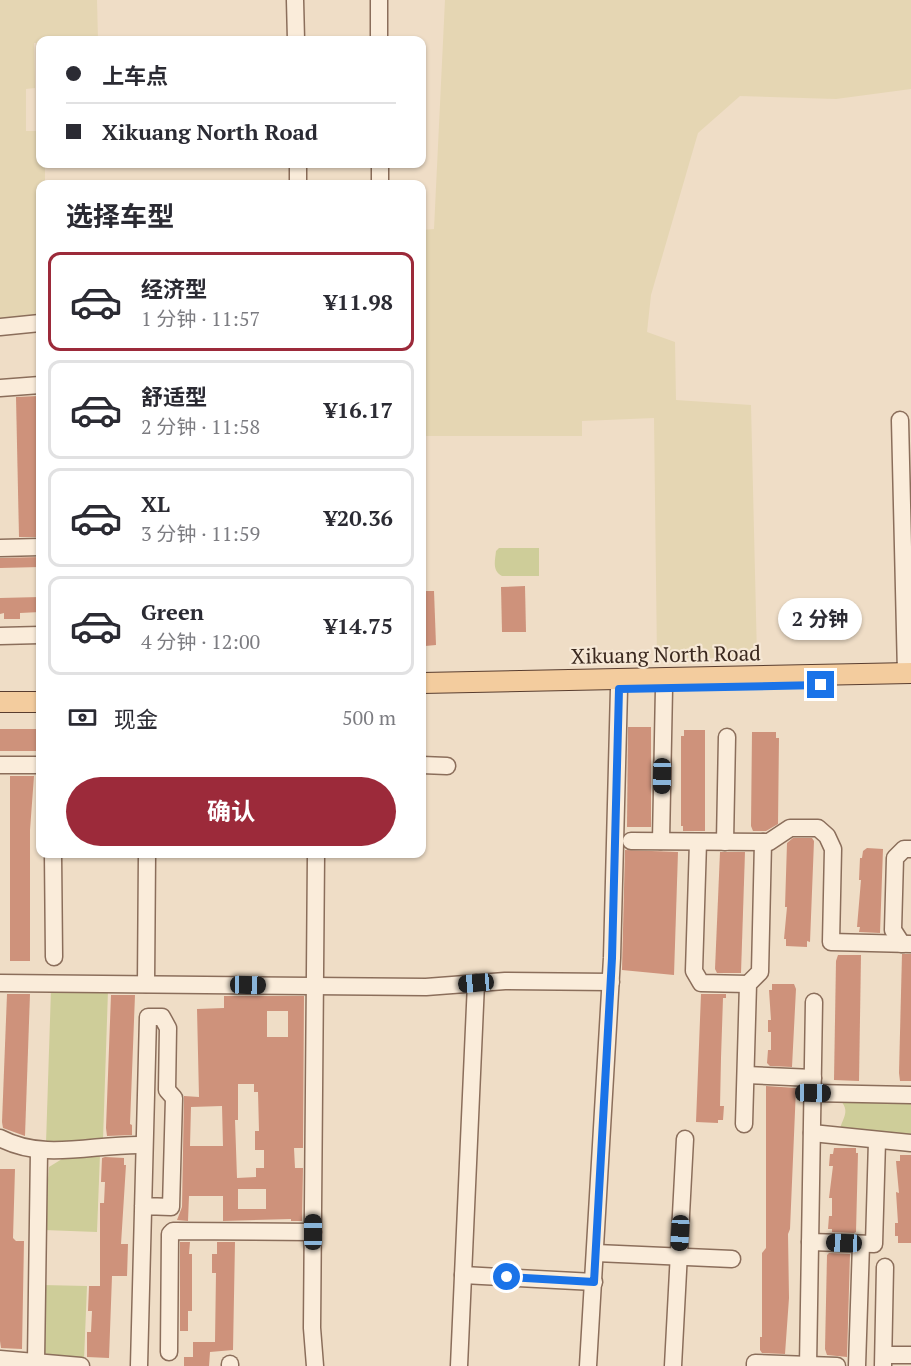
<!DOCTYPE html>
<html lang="zh">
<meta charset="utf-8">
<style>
:root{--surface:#fff;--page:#f7f7f7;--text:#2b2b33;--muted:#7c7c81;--line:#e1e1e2;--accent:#9c2a3a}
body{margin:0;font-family:"PT Serif","Noto Sans SC",serif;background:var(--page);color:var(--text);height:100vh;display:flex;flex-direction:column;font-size:22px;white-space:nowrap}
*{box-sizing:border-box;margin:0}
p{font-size:20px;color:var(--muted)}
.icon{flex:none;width:33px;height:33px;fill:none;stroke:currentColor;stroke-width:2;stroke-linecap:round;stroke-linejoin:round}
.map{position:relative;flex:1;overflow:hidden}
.drawer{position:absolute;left:36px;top:180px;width:390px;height:678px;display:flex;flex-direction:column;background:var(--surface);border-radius:12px;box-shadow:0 2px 4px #0004}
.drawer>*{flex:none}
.hud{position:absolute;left:36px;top:36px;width:390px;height:132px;border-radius:12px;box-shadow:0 2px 4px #0004;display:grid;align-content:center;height:132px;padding:0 30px;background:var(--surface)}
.end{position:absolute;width:27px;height:27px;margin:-14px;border:8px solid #1a73e8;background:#fff;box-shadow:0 0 0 3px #fff}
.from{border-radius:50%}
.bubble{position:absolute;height:42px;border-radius:21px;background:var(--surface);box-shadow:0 2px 4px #0004;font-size:20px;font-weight:700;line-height:42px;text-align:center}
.car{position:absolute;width:18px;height:36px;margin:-18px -9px;border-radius:8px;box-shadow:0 0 4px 2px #0007;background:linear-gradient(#222 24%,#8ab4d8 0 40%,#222 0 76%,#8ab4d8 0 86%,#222 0)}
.hud b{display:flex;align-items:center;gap:21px;height:57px;font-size:22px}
.hud b+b{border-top:2px solid var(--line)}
.hud i{width:15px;height:15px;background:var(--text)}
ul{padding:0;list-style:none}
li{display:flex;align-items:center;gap:18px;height:99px;margin:0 12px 9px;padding:0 18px;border:3px solid var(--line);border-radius:12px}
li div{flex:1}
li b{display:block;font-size:22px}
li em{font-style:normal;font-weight:700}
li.on{border-color:var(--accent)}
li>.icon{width:54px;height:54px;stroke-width:1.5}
h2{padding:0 30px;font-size:27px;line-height:72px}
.pay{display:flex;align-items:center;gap:15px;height:66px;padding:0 30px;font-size:22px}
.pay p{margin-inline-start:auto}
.primary-button{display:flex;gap:12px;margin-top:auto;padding:12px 30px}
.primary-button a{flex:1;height:69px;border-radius:36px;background:var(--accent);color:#fff;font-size:24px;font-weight:700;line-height:69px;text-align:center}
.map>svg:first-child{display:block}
.farmland{fill:#e5d6b3}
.green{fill:#cecd99}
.building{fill:#ce927b;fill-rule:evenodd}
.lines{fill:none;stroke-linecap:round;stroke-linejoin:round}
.minor-casing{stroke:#8b6e5b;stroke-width:19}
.major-casing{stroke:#593d2f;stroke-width:22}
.minor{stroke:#faecda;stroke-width:16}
.major{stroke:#f3cc9e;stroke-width:20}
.route{stroke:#1a73e8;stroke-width:8}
.labels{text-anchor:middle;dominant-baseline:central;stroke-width:4.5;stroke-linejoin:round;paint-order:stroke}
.street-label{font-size:21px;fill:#3b291f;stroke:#f6e8d6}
</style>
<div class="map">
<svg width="911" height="1366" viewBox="0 0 911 1366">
<rect width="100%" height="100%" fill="#efddc6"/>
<g class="farmland">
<polygon points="0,0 97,0 98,40 34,43 35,88 26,89 26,131 40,131 40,164 45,164 45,184 40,184 40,317 0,324"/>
<polygon points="445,0 911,0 911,89 836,99 740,96 698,133 651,295 647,332 675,342 676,400 751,405 757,657 657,659 654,418 582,421 582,436 422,436 422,654 422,230 434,229"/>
</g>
<g class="green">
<path d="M499,548H539V576H502C492,571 495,561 496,551Z"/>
<polygon points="51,989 108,990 103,1140 46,1144"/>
<path d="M841,1101L911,1102V1137L840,1131C841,1119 851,1113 841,1101Z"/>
<polygon points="100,1154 97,1232 44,1230 49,1167 62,1159"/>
<polygon points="42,1285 87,1286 84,1360 43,1353"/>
</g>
<g class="building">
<polygon points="38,396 40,537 19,537 16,397"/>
<polygon points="40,557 40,567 0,568 0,558"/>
<polygon points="525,586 526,632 502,632 501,587"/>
<polygon points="424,591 434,591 436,645 425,646"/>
<polygon points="40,597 40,612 20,613 20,619 4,619 4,613 0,614 0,598"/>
<polygon points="628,727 651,727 651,827 627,827"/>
<rect x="0" y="729" width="40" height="22"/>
<polygon points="684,730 705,730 705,831 683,831 683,826 681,826 681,736 684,736"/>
<polygon points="752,732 776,732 776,738 779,738 778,824 766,831 753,831 751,826"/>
<polygon points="10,776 34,776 30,830 30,961 10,961"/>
<polygon points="793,838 812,838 814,841 810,942 807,941 807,947 786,946 786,939 784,939 787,907 785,907 787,843"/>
<polygon points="867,848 883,849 880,933 859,932 860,927 857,927 861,880 859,880 860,858 862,858 863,851"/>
<polygon points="625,850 678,852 674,975 622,970"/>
<polygon points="720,852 745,852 741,973 717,973 715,969"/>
<polygon points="902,954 911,954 911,1081 900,1081 899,1073"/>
<polygon points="838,955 861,955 859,1081 834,1080 836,961"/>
<polygon points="772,984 794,984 796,989 792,1067 770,1066 767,1063 768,1050 771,1050 771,1032 768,1032 768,1020 771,1020 769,990 772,990"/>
<polygon points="7,994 30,994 25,1136 3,1128 2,1122"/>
<polygon points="701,994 726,994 726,998 723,998 721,1058 720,1106 724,1106 723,1120 718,1120 718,1123 696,1122"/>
<polygon points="111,995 135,995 130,1124 132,1125 132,1135 107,1136 106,1128"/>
<path d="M224,996H304L303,1148H294L295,1168H303L302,1221H291V1219L223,1221V1196H189L188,1221L177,1220L182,1207L184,1096L199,1097L197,1009L224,1008ZM267,1011H288V1037H267ZM238,1084H254V1092H258L259,1131H255V1150H264V1168H256V1177L237,1178L235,1120H238ZM222,1106L223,1146H190L191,1107ZM238,1189H266V1209H238Z"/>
<polygon points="766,1086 796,1088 790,1229 788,1234 789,1298 785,1354 762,1353 760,1350 760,1337 762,1337 762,1253 766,1248"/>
<polygon points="834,1148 856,1148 856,1153 858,1153 856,1232 854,1233 832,1232 832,1229 828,1229 829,1216 832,1216 832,1198 829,1198 833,1166 829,1166 830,1154 833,1154"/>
<polygon points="900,1155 911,1155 911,1243 898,1243 898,1236 895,1236 895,1223 898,1223 896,1192 899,1193 896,1161 900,1161"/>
<polygon points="105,1157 124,1158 124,1165 126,1165 121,1244 128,1244 127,1276 112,1276 109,1358 87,1357 87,1332 91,1332 92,1311 88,1311 89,1286 100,1286 100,1203 104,1203 105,1182 101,1182 102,1158"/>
<polygon points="0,1169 15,1169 13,1238 16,1241 24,1241 22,1349 1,1348 0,1341"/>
<polygon points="180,1242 190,1242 189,1254 192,1254 192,1311 188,1311 188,1331 180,1331"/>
<polygon points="217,1242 235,1242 233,1350 210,1352 209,1366 184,1366 184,1357 193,1357 193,1342 215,1342 216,1273 212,1273 212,1254 217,1254"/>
<polygon points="829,1253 850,1254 847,1357 827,1355 825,1349 827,1255"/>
</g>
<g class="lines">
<g class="minor-casing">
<g id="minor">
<polyline points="295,0 296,40"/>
<polyline points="379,0 379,40"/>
<polyline points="298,164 298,184"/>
<polyline points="380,164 380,184"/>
<polyline points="0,327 40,323"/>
<polyline points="0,388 40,385"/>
<polyline points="900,420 906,673"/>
<polyline points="0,548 40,547"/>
<polyline points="0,636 40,635"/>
<polyline points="0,765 40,765"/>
<polyline points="422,765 447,766"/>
<polyline points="631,841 769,842 790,828 818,828 827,836 833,849 831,942 911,944"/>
<polyline points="661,841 664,688"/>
<polyline points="698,842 694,971 701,983 748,984"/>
<polyline points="725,842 727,737"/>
<polyline points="53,854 54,957"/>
<polyline points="902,944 893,930 895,858 904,849 911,849"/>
<polyline points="0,983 426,987 505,981 611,982"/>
<polyline points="146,984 147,854"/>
<polyline points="746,1075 813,1078"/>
<polyline points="813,1093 911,1095"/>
<polyline points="744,1124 748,984 760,972 763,842"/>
<polyline points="812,1133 911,1143"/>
<path d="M0,1138C45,1162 96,1143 144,1145"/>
<polyline points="810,1242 874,1244 877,1141"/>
<polyline points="596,1253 732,1259"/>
<polyline points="463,1275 594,1282"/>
<polyline points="169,1352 170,1234 173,1231 313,1232"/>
<polyline points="884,1355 911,1355"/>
<polyline points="0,1359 81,1366"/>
<polyline points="36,1361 39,1151"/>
<path d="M139,1366C142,1250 145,1133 148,1017H162L168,1028L167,1090L174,1098L171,1207L143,1206"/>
<polyline points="230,1366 230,1364"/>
<polyline points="315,1366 312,1328 316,854"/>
<polyline points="459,1366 476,983"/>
<polyline points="588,1366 612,958 619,689"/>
<polyline points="673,1366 685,1139"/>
<polyline points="755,1366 755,1363 837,1366"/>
<polyline points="808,1366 814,1002"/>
<polyline points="857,1366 861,1244"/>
<polyline points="883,1366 885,1267"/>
</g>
</g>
<g class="major-casing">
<g id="major">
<polyline points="422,683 911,673"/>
<polyline points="0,702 40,702"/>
</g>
</g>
<use href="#minor" class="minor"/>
<use href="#major" class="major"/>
</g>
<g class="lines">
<polyline class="route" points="507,1277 594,1282 612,958 619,689 821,685"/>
</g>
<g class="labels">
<g class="street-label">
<text transform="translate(666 654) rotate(-1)">Xikuang North Road</text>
</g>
</g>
</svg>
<i class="end from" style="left:507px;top:1277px"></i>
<i class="end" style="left:821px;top:685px"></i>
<div class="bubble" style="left:778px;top:598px;width:84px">2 分钟</div>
<i class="car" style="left:662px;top:776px;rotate:181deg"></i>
<i class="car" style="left:476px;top:983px;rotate:265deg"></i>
<i class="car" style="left:248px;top:985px;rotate:91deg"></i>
<i class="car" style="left:813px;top:1093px;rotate:91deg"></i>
<i class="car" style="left:313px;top:1232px;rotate:0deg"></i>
<i class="car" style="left:680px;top:1233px;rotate:183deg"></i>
<i class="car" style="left:844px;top:1243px;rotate:272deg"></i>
<div class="hud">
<b><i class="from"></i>上车点</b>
<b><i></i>Xikuang North Road</b>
</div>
<section class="drawer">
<h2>选择车型</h2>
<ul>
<li class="on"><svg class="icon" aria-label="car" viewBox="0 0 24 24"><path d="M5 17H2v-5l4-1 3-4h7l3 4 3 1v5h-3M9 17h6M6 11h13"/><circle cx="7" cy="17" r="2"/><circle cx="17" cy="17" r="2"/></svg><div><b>经济型</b><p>1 分钟 · 11:57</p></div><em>¥11.98</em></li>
<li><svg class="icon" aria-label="car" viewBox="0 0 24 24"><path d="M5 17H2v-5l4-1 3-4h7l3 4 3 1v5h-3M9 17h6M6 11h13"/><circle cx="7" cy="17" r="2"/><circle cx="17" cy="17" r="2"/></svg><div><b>舒适型</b><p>2 分钟 · 11:58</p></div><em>¥16.17</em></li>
<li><svg class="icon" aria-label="car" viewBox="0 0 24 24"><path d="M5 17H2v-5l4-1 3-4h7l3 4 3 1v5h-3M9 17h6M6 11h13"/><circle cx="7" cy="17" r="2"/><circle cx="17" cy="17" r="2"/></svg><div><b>XL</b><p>3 分钟 · 11:59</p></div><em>¥20.36</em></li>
<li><svg class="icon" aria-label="car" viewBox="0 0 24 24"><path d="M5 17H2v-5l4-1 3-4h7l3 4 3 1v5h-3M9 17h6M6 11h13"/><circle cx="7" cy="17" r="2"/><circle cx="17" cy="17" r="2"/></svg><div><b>Green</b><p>4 分钟 · 12:00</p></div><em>¥14.75</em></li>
</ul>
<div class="pay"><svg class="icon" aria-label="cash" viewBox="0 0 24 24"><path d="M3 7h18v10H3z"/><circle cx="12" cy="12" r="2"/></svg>现金<p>500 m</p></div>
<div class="primary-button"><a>确认</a></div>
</section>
</div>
